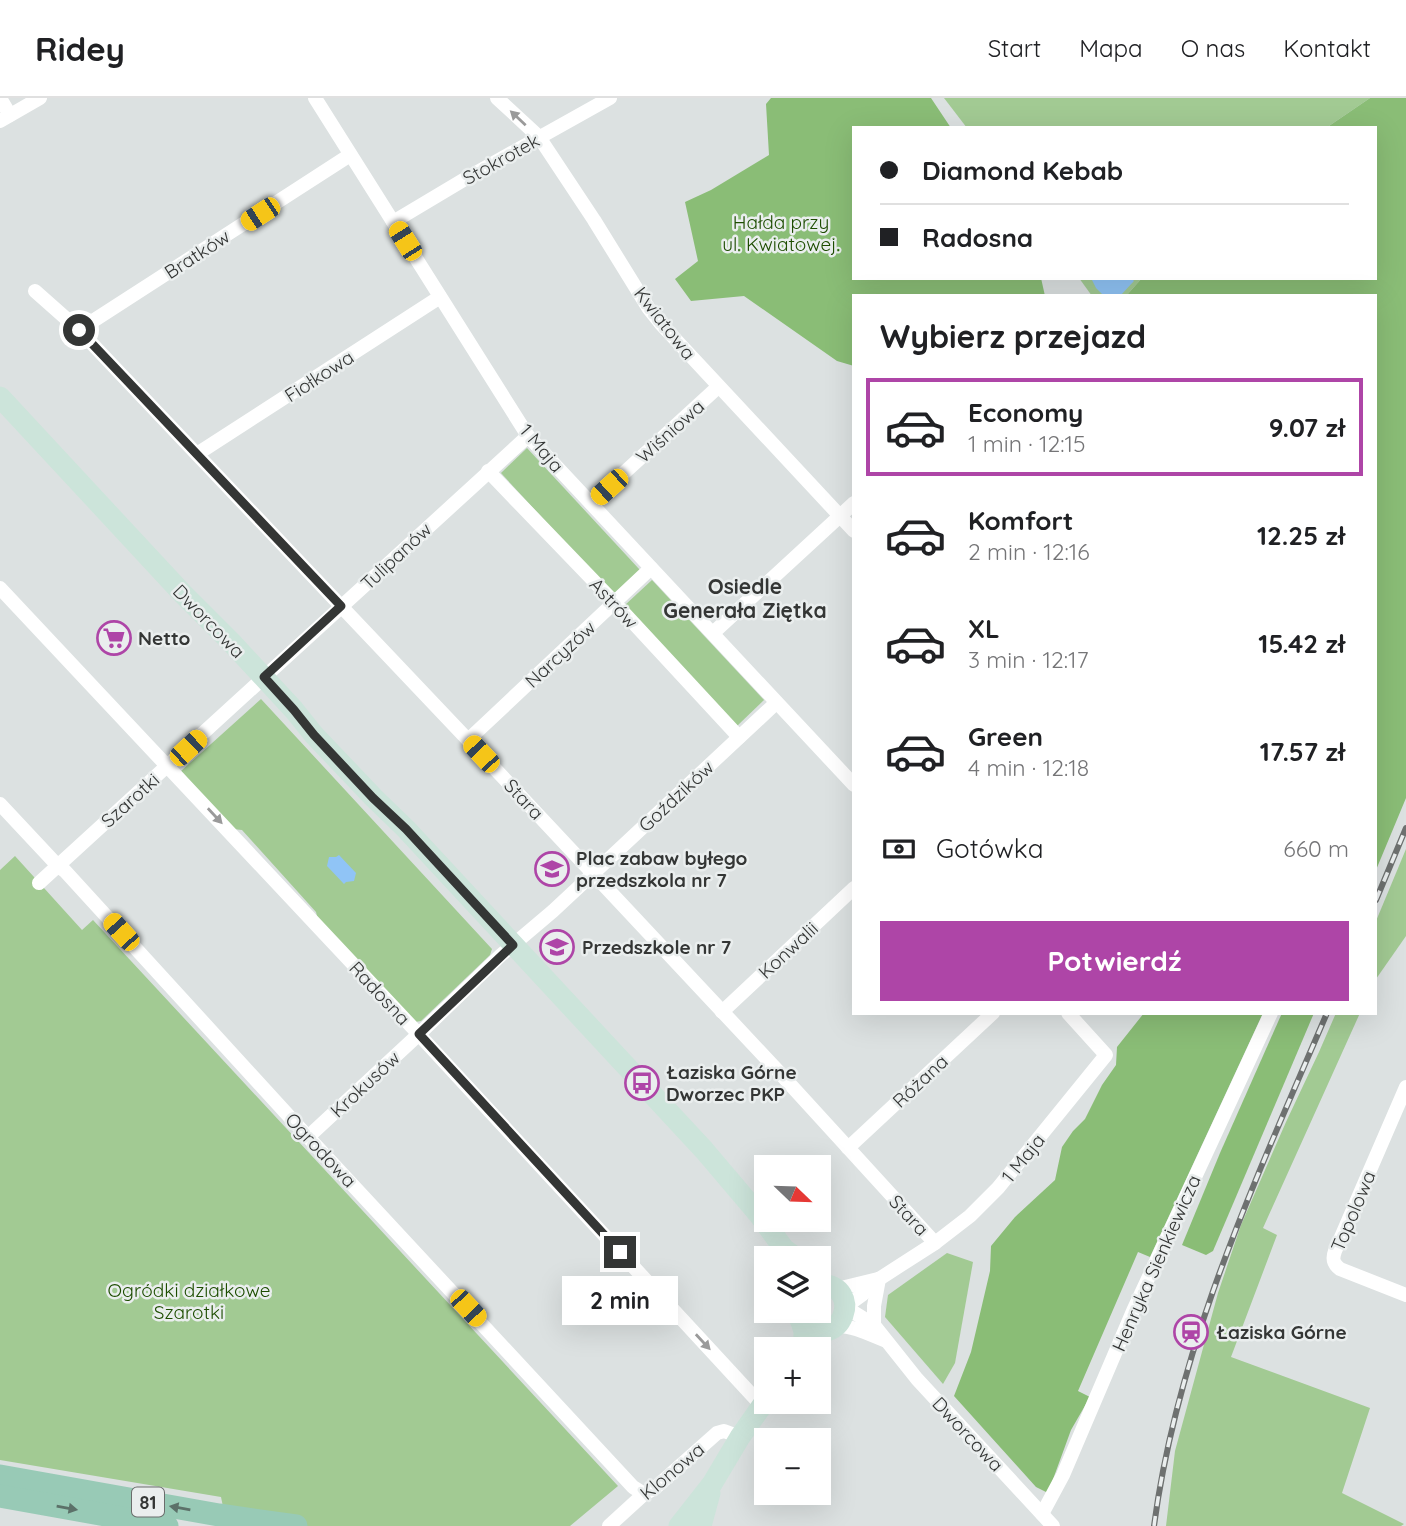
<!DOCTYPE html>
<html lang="pl">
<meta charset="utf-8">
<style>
:root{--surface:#fff;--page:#f2f2f2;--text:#202124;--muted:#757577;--line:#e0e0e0;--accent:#ae45a7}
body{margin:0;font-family:Quicksand,sans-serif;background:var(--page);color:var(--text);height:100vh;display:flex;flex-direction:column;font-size:26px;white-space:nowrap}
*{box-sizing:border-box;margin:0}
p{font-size:23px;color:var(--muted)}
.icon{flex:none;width:38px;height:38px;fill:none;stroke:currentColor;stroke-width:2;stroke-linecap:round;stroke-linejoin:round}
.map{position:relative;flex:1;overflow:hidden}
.drawer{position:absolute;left:852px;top:196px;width:525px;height:721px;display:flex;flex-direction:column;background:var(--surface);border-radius:0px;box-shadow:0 7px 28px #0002}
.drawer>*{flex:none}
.hud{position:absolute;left:852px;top:28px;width:525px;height:154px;border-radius:0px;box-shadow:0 7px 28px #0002;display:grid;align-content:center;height:154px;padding:0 28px;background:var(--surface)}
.needle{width:46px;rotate:113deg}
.fabs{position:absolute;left:754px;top:1057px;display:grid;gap:14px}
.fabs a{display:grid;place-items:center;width:77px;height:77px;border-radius:0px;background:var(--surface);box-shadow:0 7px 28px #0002;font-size:35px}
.end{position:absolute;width:32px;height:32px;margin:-16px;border:9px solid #343635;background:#fff;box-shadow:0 0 0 4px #fff}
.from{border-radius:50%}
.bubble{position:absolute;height:49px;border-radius:0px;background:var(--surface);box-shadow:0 7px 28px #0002;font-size:23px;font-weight:700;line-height:49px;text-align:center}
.car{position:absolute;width:21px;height:42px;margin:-21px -10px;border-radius:9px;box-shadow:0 0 5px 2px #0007;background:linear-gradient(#f5c518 24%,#345 0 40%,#f5c518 0 76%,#345 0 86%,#f5c518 0)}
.hud b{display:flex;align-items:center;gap:24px;height:66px;font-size:26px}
.hud b+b{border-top:2px solid var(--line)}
.hud i{width:18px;height:18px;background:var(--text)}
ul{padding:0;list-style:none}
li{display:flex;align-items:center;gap:21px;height:98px;margin:0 14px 10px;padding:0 14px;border:4px solid transparent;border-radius:0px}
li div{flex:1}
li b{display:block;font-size:26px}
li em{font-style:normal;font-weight:700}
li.on{border-color:var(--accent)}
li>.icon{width:63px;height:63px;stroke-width:1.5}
h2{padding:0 28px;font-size:32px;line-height:84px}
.pay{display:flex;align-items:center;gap:18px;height:77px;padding:0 28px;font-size:26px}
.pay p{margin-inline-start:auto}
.action{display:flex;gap:14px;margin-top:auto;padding:14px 28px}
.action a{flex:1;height:80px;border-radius:0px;background:var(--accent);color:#fff;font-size:28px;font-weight:700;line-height:80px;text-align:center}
header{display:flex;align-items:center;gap:42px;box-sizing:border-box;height:98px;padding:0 35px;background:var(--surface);border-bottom:2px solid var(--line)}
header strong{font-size:33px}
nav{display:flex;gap:38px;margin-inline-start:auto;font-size:24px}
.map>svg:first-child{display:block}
.green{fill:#a2ca93}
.forest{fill:#8abd76}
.water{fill:#90c4f6}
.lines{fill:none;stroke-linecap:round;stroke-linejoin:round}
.street{stroke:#fff;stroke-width:14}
.secondary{stroke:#cce4da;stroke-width:21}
.primary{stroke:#98cab6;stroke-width:23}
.rail-casing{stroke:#6e7170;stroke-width:6}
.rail{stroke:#eaeeee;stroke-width:3.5;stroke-dasharray:10;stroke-linecap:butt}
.oneway{fill:#9a9a9a}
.oneway2{fill:#5c7169}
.route{stroke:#343635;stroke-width:9}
.labels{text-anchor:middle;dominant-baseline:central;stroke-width:5;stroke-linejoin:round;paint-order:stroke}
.shield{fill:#eaeeee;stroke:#6b6d6c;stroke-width:2}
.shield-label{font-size:18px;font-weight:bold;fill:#343635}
.street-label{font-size:19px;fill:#343635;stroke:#eaeeee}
.park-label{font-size:19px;fill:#1d4d00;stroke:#eaeeee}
.poi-label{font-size:19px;font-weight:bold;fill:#343635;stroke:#eaeeee;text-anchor:start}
.neighbourhood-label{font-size:21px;font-weight:bold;fill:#343635;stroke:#eaeeee}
</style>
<header>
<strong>Ridey</strong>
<nav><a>Start</a><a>Mapa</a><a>O nas</a><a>Kontakt</a></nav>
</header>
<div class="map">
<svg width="1406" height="1428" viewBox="0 0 1406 1428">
<rect width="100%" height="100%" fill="#dce1e1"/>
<g class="green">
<polygon points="944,0 1370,0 1326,30 967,30"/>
<polygon points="1079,180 1142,180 1126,198 1092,198"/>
<polygon points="527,350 640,472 613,497 501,375"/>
<polygon points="652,482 764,602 737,628 625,507"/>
<polygon points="261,601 492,851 490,857 421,923 415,924 318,822 316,814 242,732 233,731 181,673"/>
<polygon points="1406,751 1406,838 1376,881 1376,823"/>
<polygon points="15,758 82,832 93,822 618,1388 570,1428 227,1428 221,1399 0,1362 0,772"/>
<polygon points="1336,915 1360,915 1263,1130 1277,1137 1231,1259 1370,1310 1342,1395 1404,1426 1401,1428 1166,1428 1175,1353 1218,1195 1241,1127 1286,1024 1319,954"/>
<polygon points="947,1155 973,1164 955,1265 943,1286 885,1219 888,1197"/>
</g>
<g class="forest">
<polygon points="771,0 931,0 951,30 854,30 854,180 1041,180 1045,198 854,198 854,268 837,263 744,198 691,203 675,181 698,163 685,104 711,92 769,57 766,6"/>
<polygon points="1370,0 1406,0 1406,700 1376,772 1376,198 1126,198 1142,180 1376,180 1376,30 1326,30"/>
<polygon points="1144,915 1263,915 1150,1159 1138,1154 1078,1293 1090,1299 1071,1332 1048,1395 1036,1389 954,1298 971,1254 990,1173 991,1148 1015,1119 1055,1082 1062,1049 1073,1033 1085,1021 1102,987 1116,967 1117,949"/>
<polygon points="1282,915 1314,915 1213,1153 1206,1157 1182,1147 1220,1055"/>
</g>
<g class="water">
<polygon points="1091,180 1131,180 1134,183 1120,198 1104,198 1096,190"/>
<polygon points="339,757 356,775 354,783 346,784 344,786 327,768 329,759 336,759"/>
</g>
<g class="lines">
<g class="street">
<polyline points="0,0 10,17"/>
<polyline points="315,0 528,338 854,687"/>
<polyline points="497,0 539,39 594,122 649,211 661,226 854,433"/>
<polyline points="0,23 40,0"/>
<polyline points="393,124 465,81 610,0"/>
<polyline points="35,193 79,232 468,642 777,972 935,1145"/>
<polyline points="79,232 350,57"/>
<polyline points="197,356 440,199"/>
<polyline points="488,373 614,504 739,639"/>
<polyline points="591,405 718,289"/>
<polyline points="0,490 412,929 762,1308"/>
<polyline points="713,535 854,405"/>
<polyline points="468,642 651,470"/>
<polyline points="0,706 58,768 65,773 308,1039 633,1389 644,1396"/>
<polyline points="39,785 528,338"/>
<polyline points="722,914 854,790"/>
<path d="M1406,989L1335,1153C1332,1161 1333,1166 1340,1171L1406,1197"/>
<polyline points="308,1039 419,936 501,857 553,813 776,605"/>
<polyline points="848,1050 993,915"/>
<polyline points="837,1191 878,1181"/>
<polyline points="874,1227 874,1208 879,1181"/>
<path d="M837,1228C854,1228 869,1236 884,1242"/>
<polyline points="1042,1416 1063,1377 1133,1213 1271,915"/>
<polyline points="609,1428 644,1396 655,1390 717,1335 724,1333 740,1339"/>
<polyline points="1053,1428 917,1281 874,1227 845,1209 863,1196 879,1181 935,1145 970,1118 998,1090 1106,957 1068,915"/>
</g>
<g class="secondary">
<polyline points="0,299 183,496 232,545 294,612 314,637 374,700 406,731 704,1052 760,1118 784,1151 796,1160"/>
<path d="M798,1217C804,1230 806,1236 802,1251"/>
<path d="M803,1226C841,1256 866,1187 819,1186"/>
<polyline points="679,1428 712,1386 740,1339 766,1302"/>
<polyline points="701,1428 710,1395"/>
</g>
<g class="primary">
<polyline points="0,1378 219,1417 296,1428"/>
<polyline points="0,1398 167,1428"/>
</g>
<g class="rail-casing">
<g id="rail">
<polyline points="1376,802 1406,730"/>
<path d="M1154,1428C1178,1247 1256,1081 1327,915"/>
</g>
</g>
<use href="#rail" class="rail"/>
</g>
<defs><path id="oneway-solid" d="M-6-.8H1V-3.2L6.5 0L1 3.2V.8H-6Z" transform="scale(1.75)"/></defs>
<g class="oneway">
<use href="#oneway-solid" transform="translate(518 20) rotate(-137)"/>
<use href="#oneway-solid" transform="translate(215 718) rotate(47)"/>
<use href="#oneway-solid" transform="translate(703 1244) rotate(47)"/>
</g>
<g class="oneway2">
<use href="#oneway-solid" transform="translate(67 1410) rotate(10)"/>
<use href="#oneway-solid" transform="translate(180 1410) rotate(-170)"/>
</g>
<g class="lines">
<polyline class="route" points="79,232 341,508 264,579 294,612 314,637 373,700 406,731 513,847 419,936 620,1154"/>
</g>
<defs>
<g id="supermarket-ring" transform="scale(1.75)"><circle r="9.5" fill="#eaeeee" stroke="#ae45a7" stroke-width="1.5"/><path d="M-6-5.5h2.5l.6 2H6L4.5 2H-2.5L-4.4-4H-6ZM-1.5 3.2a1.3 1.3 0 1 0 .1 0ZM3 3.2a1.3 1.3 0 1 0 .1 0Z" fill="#ae45a7"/></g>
<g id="school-ring" transform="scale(1.75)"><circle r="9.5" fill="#eaeeee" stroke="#ae45a7" stroke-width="1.5"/><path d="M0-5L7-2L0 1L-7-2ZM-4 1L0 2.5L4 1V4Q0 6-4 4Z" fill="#ae45a7"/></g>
<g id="bus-ring" transform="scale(1.75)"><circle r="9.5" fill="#eaeeee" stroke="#ae45a7" stroke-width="1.5"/><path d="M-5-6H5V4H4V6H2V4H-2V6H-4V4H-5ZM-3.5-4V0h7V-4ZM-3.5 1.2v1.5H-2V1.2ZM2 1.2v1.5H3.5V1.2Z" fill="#ae45a7"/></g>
<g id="station-ring" transform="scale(1.75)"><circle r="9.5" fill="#eaeeee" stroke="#ae45a7" stroke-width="1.5"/><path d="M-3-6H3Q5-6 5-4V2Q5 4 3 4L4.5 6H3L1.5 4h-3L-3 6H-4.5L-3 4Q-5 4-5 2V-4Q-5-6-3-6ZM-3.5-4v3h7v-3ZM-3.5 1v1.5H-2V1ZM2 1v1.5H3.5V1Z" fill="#ae45a7"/></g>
</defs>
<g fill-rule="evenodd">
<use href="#supermarket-ring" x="114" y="540"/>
<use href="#school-ring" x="552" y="771"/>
<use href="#school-ring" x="557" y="849"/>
<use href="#bus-ring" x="642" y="985"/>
<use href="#station-ring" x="1191" y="1234"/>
</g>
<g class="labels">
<rect class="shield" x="132" y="1389.5" width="32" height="29" rx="5"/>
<g class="shield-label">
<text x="148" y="1404">81</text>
</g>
<g class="street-label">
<text transform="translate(501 61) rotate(-29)">Stokrotek</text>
<text transform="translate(197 156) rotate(-33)">Bratków</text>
<text transform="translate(665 225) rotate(52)">Kwiatowa</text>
<text transform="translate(319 278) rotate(-33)">Fiołkowa</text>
<text transform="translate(670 333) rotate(-42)">Wiśniowa</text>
<text transform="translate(542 350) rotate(50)">1 Maja</text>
<text transform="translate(396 458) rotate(-43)">Tulipanów</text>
<text transform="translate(614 505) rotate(47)">Astrów</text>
<text transform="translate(209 523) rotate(46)">Dworcowa</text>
<text transform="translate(560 556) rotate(-43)">Narcyzów</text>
<text transform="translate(676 698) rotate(-43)">Goździków</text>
<text transform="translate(524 701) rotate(47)">Stara</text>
<text transform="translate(130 702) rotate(-42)">Szarotki</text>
<text transform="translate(788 852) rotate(-43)">Konwalii</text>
<text transform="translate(380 895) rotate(47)">Radosna</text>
<text transform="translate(920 983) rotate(-43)">Różana</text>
<text transform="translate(365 986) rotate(-43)">Krokusów</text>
<text transform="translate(321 1052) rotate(47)">Ogrodowa</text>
<text transform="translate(1023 1060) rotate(-51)">1 Maja</text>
<text transform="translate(1353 1113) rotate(-67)">Topolowa</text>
<text transform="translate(909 1117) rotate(47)">Stara</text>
<text transform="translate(1156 1165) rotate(-66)">Henryka Sienkiewicza</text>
<text transform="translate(968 1336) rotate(47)">Dworcowa</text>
<text transform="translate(672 1373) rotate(-40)">Klonowa</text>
</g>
<g class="park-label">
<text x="781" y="124">Hałda przy<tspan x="781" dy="22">ul. Kwiatowej.</tspan></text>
<text x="189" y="1192">Ogródki działkowe<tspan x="189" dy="22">Szarotki</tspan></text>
</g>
<g class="poi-label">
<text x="138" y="540">Netto</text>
<text x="576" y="760">Plac zabaw byłego<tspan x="576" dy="22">przedszkola nr 7</tspan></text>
<text x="582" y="849">Przedszkole nr 7</text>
<text x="666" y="974">Łaziska Górne<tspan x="666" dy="22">Dworzec PKP</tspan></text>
<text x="1216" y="1234">Łaziska Górne</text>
</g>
<g class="neighbourhood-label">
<text x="745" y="488">Osiedle<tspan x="745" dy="24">Generała Ziętka</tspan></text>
</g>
</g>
</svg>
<div class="fabs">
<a><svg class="needle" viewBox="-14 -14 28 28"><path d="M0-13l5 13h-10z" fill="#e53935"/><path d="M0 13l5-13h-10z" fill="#757577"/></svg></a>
<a><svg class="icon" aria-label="layers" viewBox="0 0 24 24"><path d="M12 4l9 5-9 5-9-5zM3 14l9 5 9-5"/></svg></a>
<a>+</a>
<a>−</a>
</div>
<i class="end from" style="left:79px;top:232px"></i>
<i class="end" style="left:620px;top:1154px"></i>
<div class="bubble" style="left:562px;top:1178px;width:116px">2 min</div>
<i class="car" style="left:260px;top:116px;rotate:237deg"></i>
<i class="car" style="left:405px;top:143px;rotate:328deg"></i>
<i class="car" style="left:609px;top:389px;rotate:228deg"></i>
<i class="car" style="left:188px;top:650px;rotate:47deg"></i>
<i class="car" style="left:481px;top:656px;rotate:317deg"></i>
<i class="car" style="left:121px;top:834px;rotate:318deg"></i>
<i class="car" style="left:468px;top:1210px;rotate:137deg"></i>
<div class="hud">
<b><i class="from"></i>Diamond Kebab</b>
<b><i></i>Radosna</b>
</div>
<section class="drawer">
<h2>Wybierz przejazd</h2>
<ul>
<li class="on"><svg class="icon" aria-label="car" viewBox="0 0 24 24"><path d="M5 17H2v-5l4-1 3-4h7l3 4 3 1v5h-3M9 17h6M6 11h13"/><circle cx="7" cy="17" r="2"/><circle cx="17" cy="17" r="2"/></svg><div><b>Economy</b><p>1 min · 12:15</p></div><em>9.07 zł</em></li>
<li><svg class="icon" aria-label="car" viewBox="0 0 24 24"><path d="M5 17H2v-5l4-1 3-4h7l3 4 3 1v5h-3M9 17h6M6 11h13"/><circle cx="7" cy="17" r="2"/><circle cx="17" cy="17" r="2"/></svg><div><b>Komfort</b><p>2 min · 12:16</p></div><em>12.25 zł</em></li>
<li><svg class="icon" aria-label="car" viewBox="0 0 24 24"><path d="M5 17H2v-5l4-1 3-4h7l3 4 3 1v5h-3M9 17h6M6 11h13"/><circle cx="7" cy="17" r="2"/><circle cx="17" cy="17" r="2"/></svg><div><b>XL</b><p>3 min · 12:17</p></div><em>15.42 zł</em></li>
<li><svg class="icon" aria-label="car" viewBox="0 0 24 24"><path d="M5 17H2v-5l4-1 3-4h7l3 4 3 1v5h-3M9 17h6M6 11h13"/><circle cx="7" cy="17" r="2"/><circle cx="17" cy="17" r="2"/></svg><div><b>Green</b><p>4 min · 12:18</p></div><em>17.57 zł</em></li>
</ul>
<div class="pay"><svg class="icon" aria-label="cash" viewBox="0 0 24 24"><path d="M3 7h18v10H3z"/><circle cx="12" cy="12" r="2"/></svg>Gotówka<p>660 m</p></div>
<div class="action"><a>Potwierdź</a></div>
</section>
</div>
